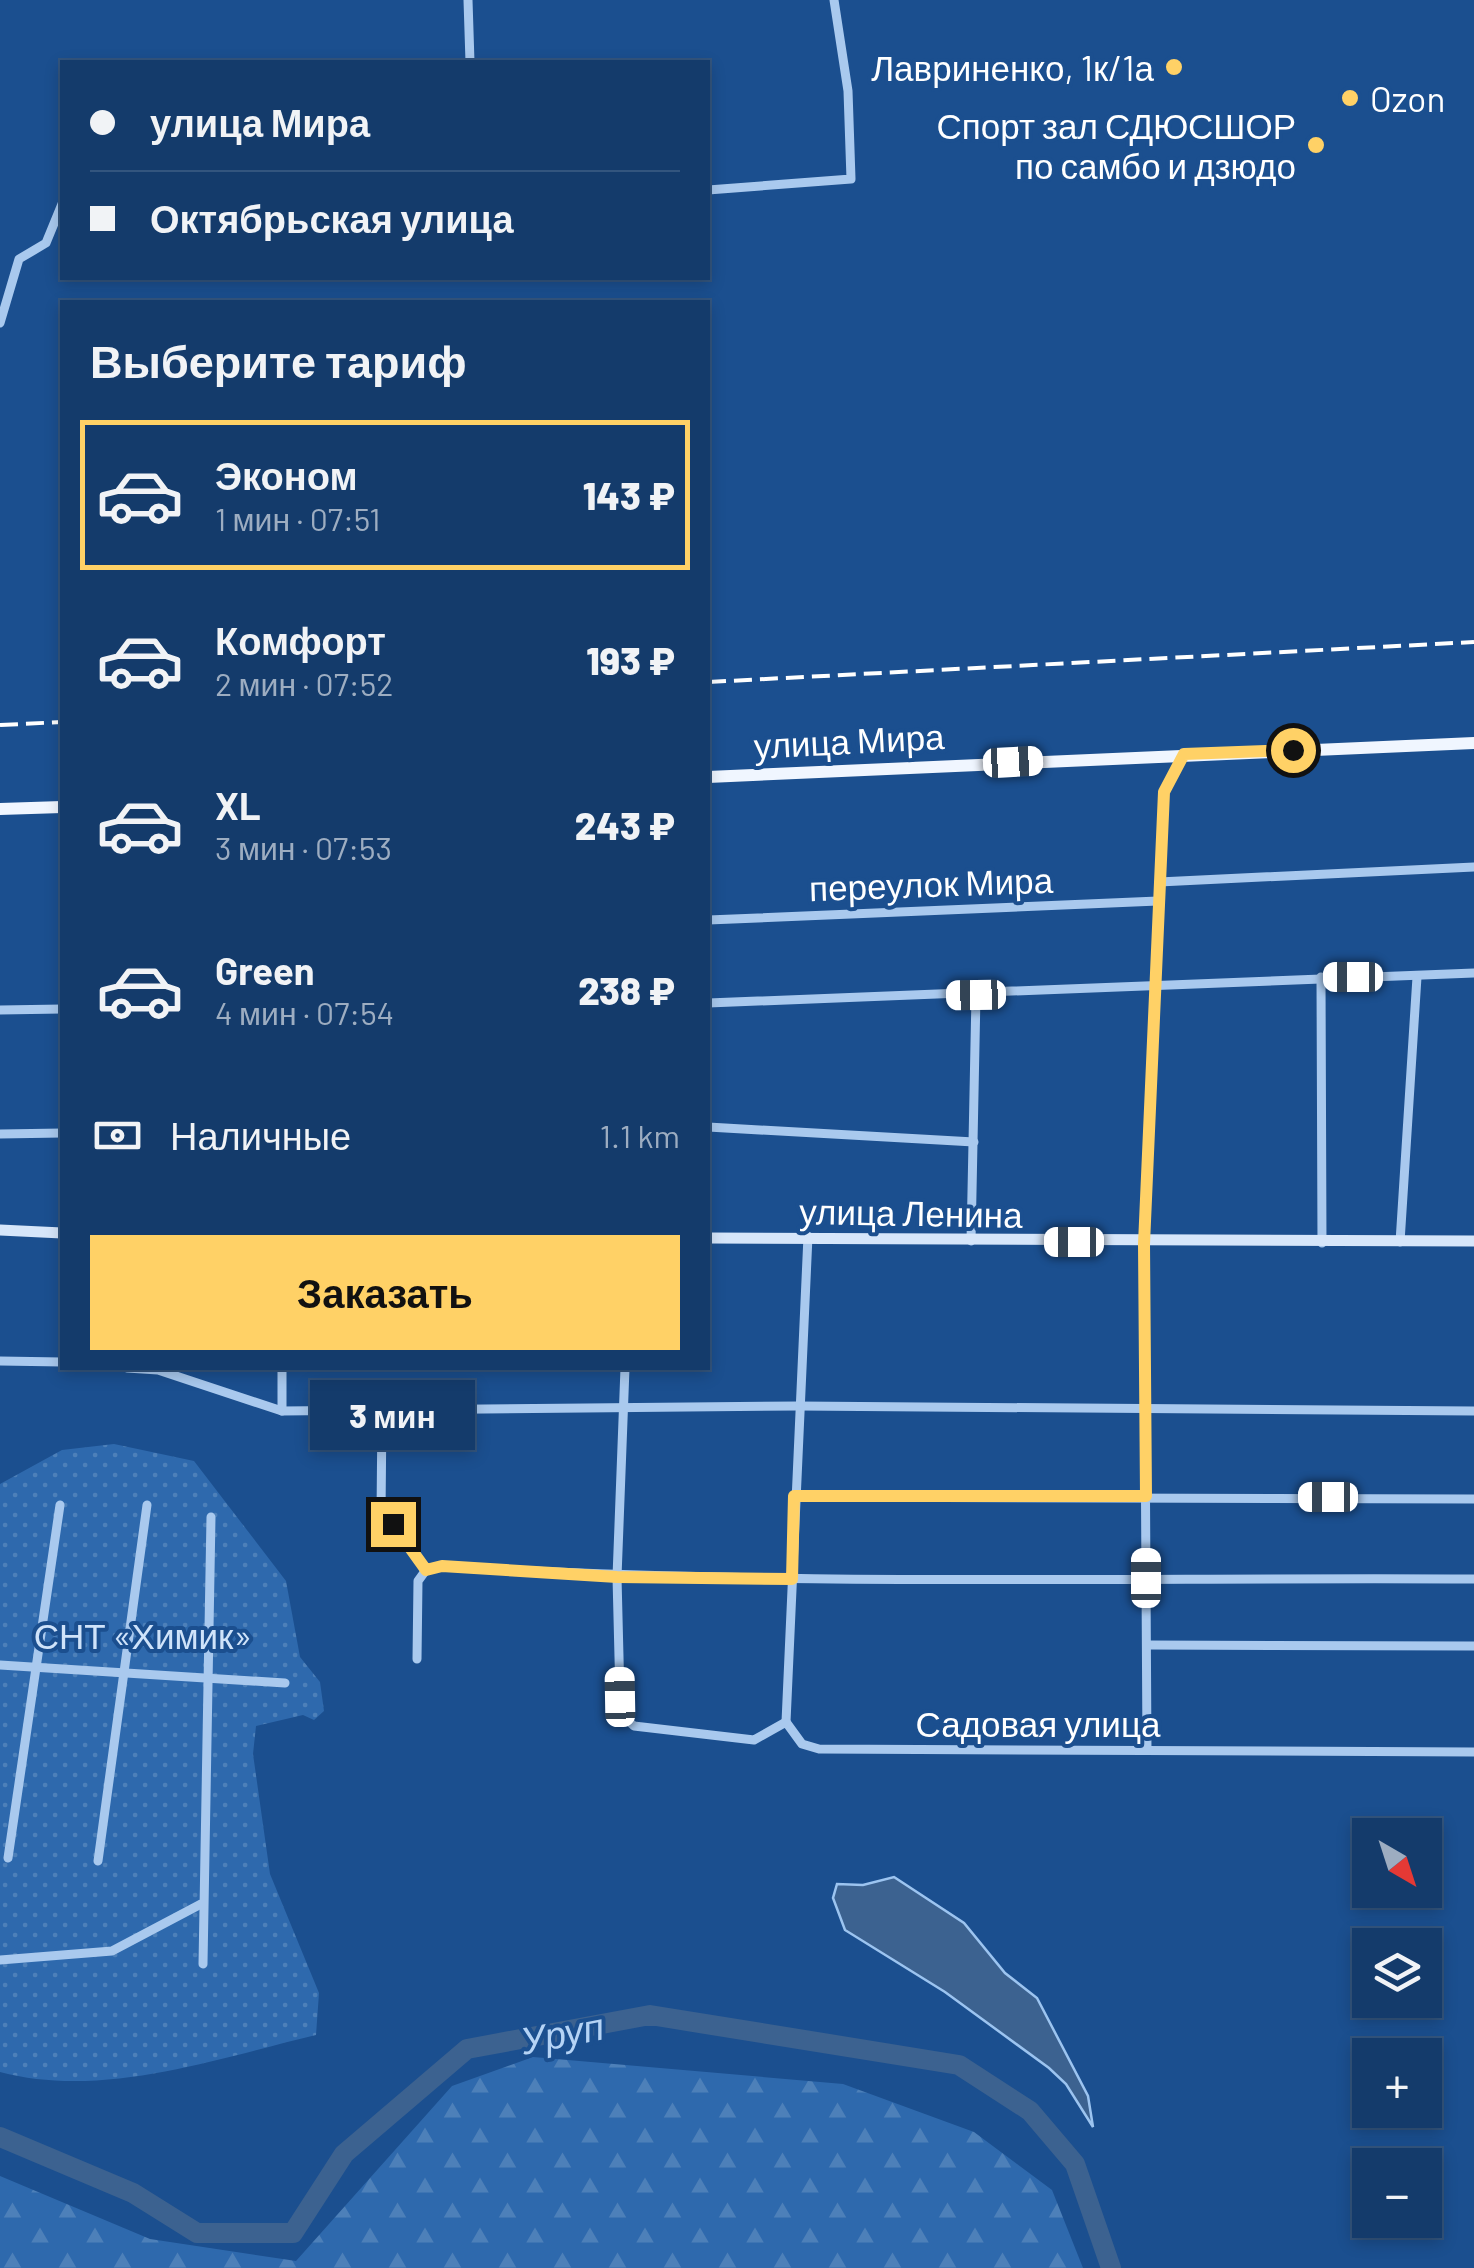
<!DOCTYPE html>
<html lang="ru">
<meta charset="utf-8">
<style>
:root{--surface:#143b6b;--page:#214673;--text:#f1f3f6;--muted:#9dadc1;--line:#33557e;--accent:#ffd166}
body{margin:0;font-family:Barlow,sans-serif;background:var(--page);color:var(--text);height:100vh;display:flex;flex-direction:column;font-size:38px;white-space:nowrap}
*{box-sizing:border-box;margin:0}
p{font-size:32px;color:var(--muted)}
.icon{flex:none;width:55px;height:55px;fill:none;stroke:currentColor;stroke-width:2;stroke-linecap:round;stroke-linejoin:round}
.map{position:relative;flex:1;overflow:hidden}
.drawer{position:absolute;left:60px;top:300px;width:650px;height:1070px;display:flex;flex-direction:column;background:var(--surface);border-radius:0px;box-shadow:0 5px 15px #0003,0 0 0 2px var(--line)}
.drawer>*{flex:none}
.banner{position:absolute;left:60px;top:60px;width:650px;height:220px;border-radius:0px;box-shadow:0 5px 15px #0003,0 0 0 2px var(--line);display:grid;align-content:center;height:220px;padding:0 30px;background:var(--surface)}
.needle{width:65px;rotate:141deg}
.buttons{position:absolute;left:1352px;top:1818px;display:grid;gap:20px}
.buttons a{display:grid;place-items:center;width:90px;height:90px;border-radius:0px;background:var(--surface);box-shadow:0 5px 15px #0003,0 0 0 2px var(--line);font-size:50px}
.end{position:absolute;width:45px;height:45px;margin:-22px;border:12px solid #ffd166;background:#111;box-shadow:0 0 0 5px #111}
.from{border-radius:50%}
.bubble{position:absolute;height:70px;border-radius:0px;background:var(--surface);box-shadow:0 5px 15px #0003,0 0 0 2px var(--line);font-size:32px;font-weight:800;line-height:70px;text-align:center}
.car{position:absolute;width:30px;height:60px;margin:-30px -15px;border-radius:12px;box-shadow:0 0 8px 2px #0007;background:linear-gradient(#fff 24%,#345 0 40%,#fff 0 76%,#345 0 86%,#fff 0)}
.banner b{display:flex;align-items:center;gap:35px;height:95px;font-size:38px}
.banner b+b{border-top:2px solid var(--line)}
.banner i{width:25px;height:25px;background:var(--text)}
ul{padding:0;list-style:none}
li{display:flex;align-items:center;gap:30px;height:150px;margin:0 20px 15px;padding:0 10px;border:5px solid transparent;border-radius:0px}
li div{flex:1}
li b{display:block;font-size:38px}
li em{font-style:normal;font-weight:800}
li.current{border-color:var(--accent)}
li>.icon{width:90px;height:90px;stroke-width:1.5}
h2{padding:0 30px;font-size:45px;line-height:120px}
.pay{display:flex;align-items:center;gap:25px;height:110px;padding:0 30px;font-size:38px}
.pay p{margin-inline-start:auto}
.action{display:flex;gap:20px;margin-top:auto;padding:20px 30px}
.action a{flex:1;height:115px;border-radius:0px;background:var(--accent);color:#111;font-size:40px;font-weight:800;line-height:115px;text-align:center}
.map>svg:first-child{display:block}
.forest{fill:url(#forest-firs)}
.park{fill:url(#park-dots)}
.water{fill:#3c6290;stroke:#9cc4f0;stroke-width:2.5}
.lines{fill:none;stroke-linecap:round;stroke-linejoin:round}
.river{stroke:#3c6290;stroke-width:20}
.minor{stroke:#a9c9ee;stroke-width:9}
.secondary{stroke:#d6e6fa;stroke-width:11}
.primary{stroke:#f0f6ff;stroke-width:12}
.rail{stroke:#fff;stroke-width:4;stroke-dasharray:18 8;stroke-linecap:butt}
.route{stroke:#ffd166;stroke-width:12}
.poi-dot{fill:#ffd166;stroke:#1b4f8f;stroke-width:4}
.labels{text-anchor:middle;dominant-baseline:central;stroke-width:8;stroke-linejoin:round;paint-order:stroke}
.poi-label{font-size:35px;fill:#fff;stroke:#1b4f8f;text-anchor:end}
.street-label{font-size:35px;fill:#fff;stroke:#1b4f8f}
.park-label{font-size:35px;fill:#cfe3fa;stroke:#1b4f8f}
.water-label{font-size:38px;font-style:italic;fill:#b5d3f5;stroke:#1b4f8f}
</style>
<div class="map">
<svg width="1474" height="2268" viewBox="0 0 1474 2268">
<defs>
<pattern id="forest-firs" width="22" height="20" patternUnits="userSpaceOnUse" patternTransform="scale(2.5)"><rect width="22" height="20" fill="#2e69ad"/><path d="M5 1l3.5 6h-7zM16 11l3.5 6h-7z" fill="#4d80b9"/></pattern>
<pattern id="park-dots" width="8" height="8" patternUnits="userSpaceOnUse" patternTransform="scale(2.5)"><rect width="8" height="8" fill="#2e69ad"/><path d="M2 2h.1M6 6h.1" fill="none" stroke="#4d80b9" stroke-width="1.8" stroke-linecap="round"/></pattern>
</defs>
<rect width="100%" height="100%" fill="#1b4f8f"/>
<polygon class="forest" points="533,2057 843,2084 974,2132 1052,2190 1083,2268 0,2268 0,2176 150,2239 296,2261 452,2086"/>
<path class="park" d="M114,1444L194,1461L286,1581L300,1657L320,1682L324,1711L314,1720L303,1715L256,1726L253,1754L270,1874L319,1993L316,2035C215,2059 102,2099 0,2072V1484L62,1450Z"/>
<polygon class="water" points="894,1877 964,1923 1005,1973 1037,1998 1088,2096 1093,2127 1066,2084 1049,2068 945,1992 845,1930 833,1898 837,1884 863,1885"/>
<g class="lines">
<polyline class="river" points="0,2137 133,2193 197,2233 293,2233 344,2154 467,2049 650,2015 959,2065 1030,2111 1075,2164 1111,2268"/>
<g class="minor">
<polyline points="468,0 470,62"/>
<polyline points="708,190 851,179 848,91 834,0"/>
<polyline points="0,323 19,259 46,243 62,204"/>
<polyline points="1159,882 1474,867"/>
<polyline points="708,920 1158,901"/>
<polyline points="1321,977 1322,1243"/>
<polyline points="708,1003 1474,973"/>
<polyline points="0,1010 62,1009"/>
<polyline points="708,1127 974,1142"/>
<polyline points="0,1134 62,1133"/>
<polyline points="971,1241 976,995"/>
<polyline points="1400,1242 1417,977"/>
<polyline points="0,1361 62,1362"/>
<polyline points="127,1368 158,1370 282,1411 798,1406 1474,1411"/>
<polyline points="282,1368 282,1411"/>
<polyline points="625,1368 617,1577 620,1697 623,1716 634,1726 754,1740 786,1722 802,1744 819,1749 1474,1752"/>
<polyline points="794,1497 1474,1499"/>
<polyline points="381,1514 382,1411"/>
<polyline points="393,1524 426,1570"/>
<polyline points="1147,1645 1474,1646"/>
<path d="M417,1659L418,1581L426,1570L442,1566C785,1587 1130,1577 1474,1579"/>
<polyline points="0,1665 285,1683"/>
<polyline points="786,1722 808,1236"/>
<polyline points="1147,1750 1144,1244 1164,791 1184,754"/>
<polyline points="8,1858 60,1505"/>
<polyline points="98,1861 147,1505"/>
<polyline points="0,1960 112,1951 201,1904"/>
<polyline points="203,1964 211,1517"/>
</g>
<g class="secondary">
<polyline points="0,1230 62,1233"/>
<polyline points="708,1238 1474,1241"/>
</g>
<g class="primary">
<polyline points="708,777 1474,743"/>
<polyline points="0,809 62,807"/>
</g>
<g class="rail">
<polyline points="708,682 1474,642"/>
<polyline points="0,725 62,722"/>
</g>
</g>
<g class="lines">
<polyline class="route" points="393,1524 426,1570 442,1566 617,1577 792,1579 794,1496 1146,1496 1144,1244 1164,792 1184,754 1293,750"/>
</g>
<g class="poi-dot">
<circle cx="1174" cy="67" r="10"/>
<circle cx="1350" cy="98" r="10"/>
<circle cx="1316" cy="145" r="10"/>
</g>
<g class="labels">
<g class="poi-label">
<text x="1154" y="67">Лавриненко, 1к/1а</text>
<text x="1370" y="98" text-anchor="start">Ozon</text>
<text x="1296" y="125">Спорт зал СДЮСШОР<tspan x="1296" dy="40">по самбо и дзюдо</tspan></text>
</g>
<g class="street-label">
<text transform="translate(849 740) rotate(-3)">улица Мира</text>
<text transform="translate(931 883) rotate(-2)">переулок Мира</text>
<text transform="translate(911 1212) rotate(1)">улица Ленина</text>
<text x="1038" y="1723">Садовая улица</text>
</g>
<g class="park-label">
<text x="143" y="1635">СНТ «Химик»</text>
</g>
<g class="water-label">
<text transform="translate(562 2032) rotate(-11)">Уруп</text>
</g>
</g>
</svg>
<div class="buttons">
<a><svg class="needle" viewBox="-14 -14 28 28"><path d="M0-13l5 13h-10z" fill="#e53935"/><path d="M0 13l5-13h-10z" fill="#9dadc1"/></svg></a>
<a><svg class="icon" aria-label="layers" viewBox="0 0 24 24"><path d="M12 4l9 5-9 5-9-5zM3 14l9 5 9-5"/></svg></a>
<a>+</a>
<a>−</a>
</div>
<i class="end from" style="left:1293px;top:750px"></i>
<i class="end" style="left:393px;top:1524px"></i>
<div class="bubble" style="left:310px;top:1380px;width:165px">3 мин</div>
<i class="car" style="left:1013px;top:762px;rotate:87deg"></i>
<i class="car" style="left:1353px;top:977px;rotate:270deg"></i>
<i class="car" style="left:976px;top:995px;rotate:269deg"></i>
<i class="car" style="left:1074px;top:1242px;rotate:270deg"></i>
<i class="car" style="left:1328px;top:1497px;rotate:270deg"></i>
<i class="car" style="left:1146px;top:1578px;rotate:0deg"></i>
<i class="car" style="left:620px;top:1697px;rotate:359deg"></i>
<div class="banner">
<b><i class="from"></i>улица Мира</b>
<b><i></i>Октябрьская улица</b>
</div>
<section class="drawer">
<h2>Выберите тариф</h2>
<ul>
<li class="current"><svg class="icon" aria-label="car" viewBox="0 0 24 24"><path d="M5 17H2v-5l4-1 3-4h7l3 4 3 1v5h-3M9 17h6M6 11h13"/><circle cx="7" cy="17" r="2"/><circle cx="17" cy="17" r="2"/></svg><div><b>Эконом</b><p>1 мин · 07:51</p></div><em>143 ₽</em></li>
<li><svg class="icon" aria-label="car" viewBox="0 0 24 24"><path d="M5 17H2v-5l4-1 3-4h7l3 4 3 1v5h-3M9 17h6M6 11h13"/><circle cx="7" cy="17" r="2"/><circle cx="17" cy="17" r="2"/></svg><div><b>Комфорт</b><p>2 мин · 07:52</p></div><em>193 ₽</em></li>
<li><svg class="icon" aria-label="car" viewBox="0 0 24 24"><path d="M5 17H2v-5l4-1 3-4h7l3 4 3 1v5h-3M9 17h6M6 11h13"/><circle cx="7" cy="17" r="2"/><circle cx="17" cy="17" r="2"/></svg><div><b>XL</b><p>3 мин · 07:53</p></div><em>243 ₽</em></li>
<li><svg class="icon" aria-label="car" viewBox="0 0 24 24"><path d="M5 17H2v-5l4-1 3-4h7l3 4 3 1v5h-3M9 17h6M6 11h13"/><circle cx="7" cy="17" r="2"/><circle cx="17" cy="17" r="2"/></svg><div><b>Green</b><p>4 мин · 07:54</p></div><em>238 ₽</em></li>
</ul>
<div class="pay"><svg class="icon" aria-label="cash" viewBox="0 0 24 24"><path d="M3 7h18v10H3z"/><circle cx="12" cy="12" r="2"/></svg>Наличные<p>1.1 km</p></div>
<div class="action"><a>Заказать</a></div>
</section>
</div>
